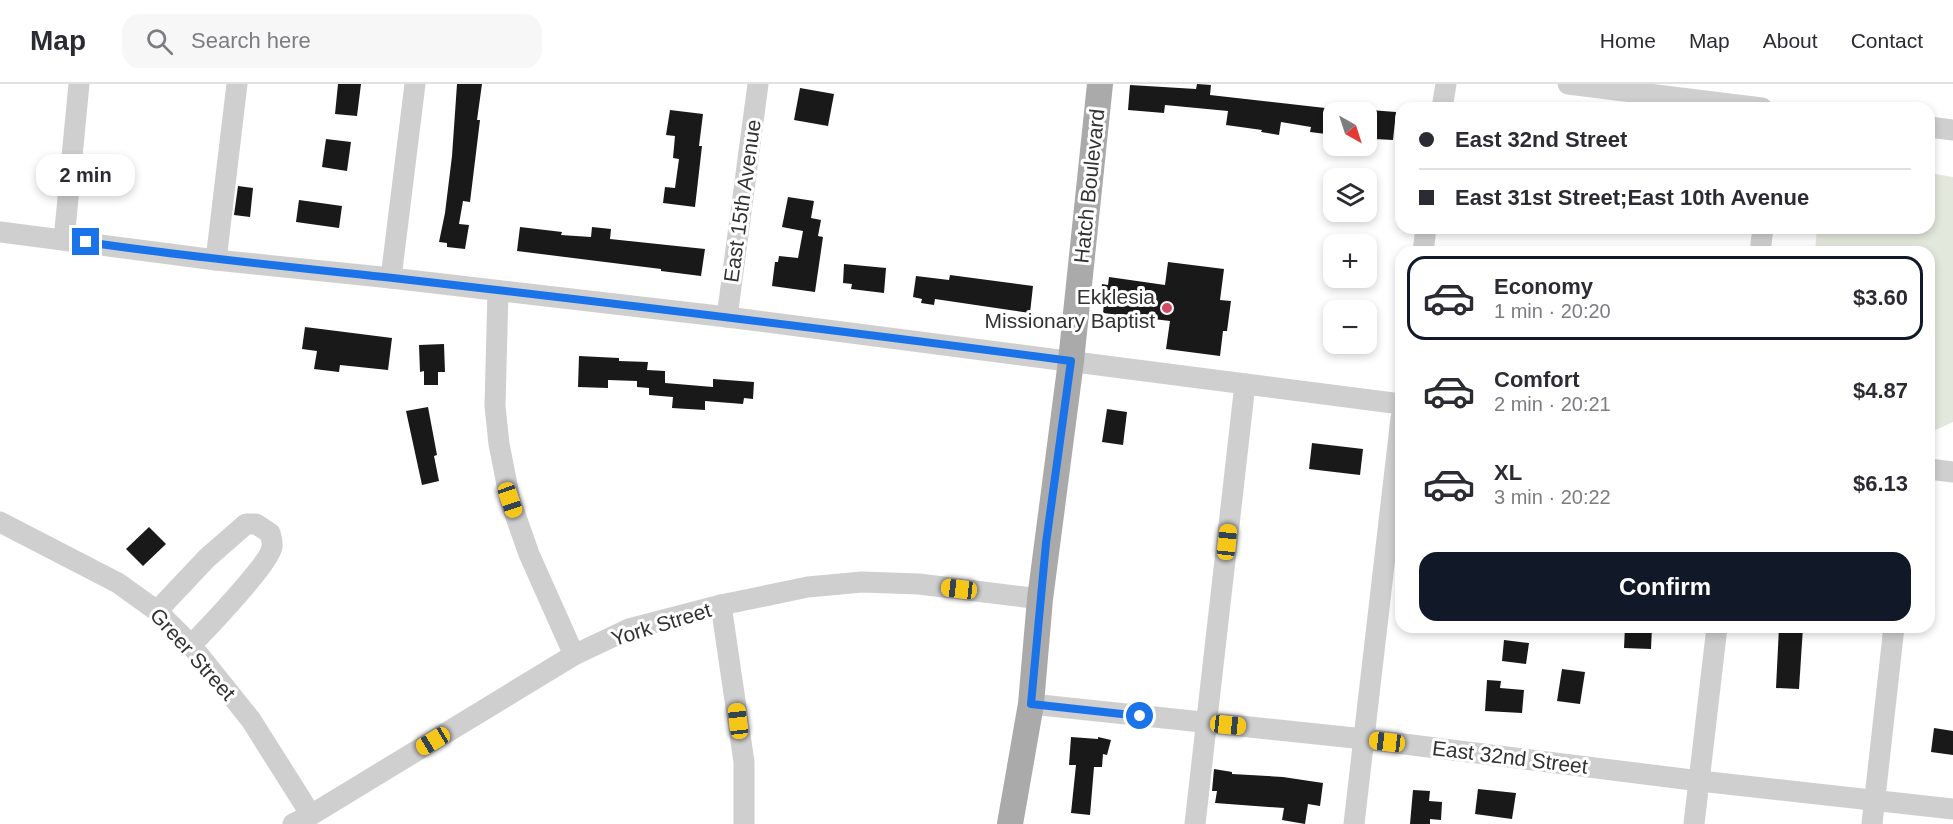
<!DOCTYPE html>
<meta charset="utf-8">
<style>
:root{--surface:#fff;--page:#f7f7f7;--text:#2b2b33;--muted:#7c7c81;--line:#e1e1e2;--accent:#111827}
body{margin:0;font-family:Arial,sans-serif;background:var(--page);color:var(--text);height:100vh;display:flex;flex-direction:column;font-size:22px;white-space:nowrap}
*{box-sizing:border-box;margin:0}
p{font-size:20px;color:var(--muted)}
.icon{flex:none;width:33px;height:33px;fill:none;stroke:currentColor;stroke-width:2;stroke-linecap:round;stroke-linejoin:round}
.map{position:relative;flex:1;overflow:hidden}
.drawer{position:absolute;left:1395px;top:162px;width:540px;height:387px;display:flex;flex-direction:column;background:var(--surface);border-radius:18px;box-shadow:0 3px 9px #0003}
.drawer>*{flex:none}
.guide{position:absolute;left:1395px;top:18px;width:540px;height:132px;border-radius:18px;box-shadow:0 3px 9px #0003;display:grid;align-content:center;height:132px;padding:0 24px;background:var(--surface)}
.needle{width:39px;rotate:141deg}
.fabs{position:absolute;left:1323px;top:18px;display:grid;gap:12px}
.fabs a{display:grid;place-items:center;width:54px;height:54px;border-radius:12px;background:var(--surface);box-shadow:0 3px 9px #0003;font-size:30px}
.end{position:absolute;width:27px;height:27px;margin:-14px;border:8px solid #1a73e8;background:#fff;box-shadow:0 0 0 3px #fff}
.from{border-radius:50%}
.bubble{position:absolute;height:42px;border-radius:18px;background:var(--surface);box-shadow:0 3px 9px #0003;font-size:20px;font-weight:600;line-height:42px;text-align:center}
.car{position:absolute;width:18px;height:36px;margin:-18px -9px;border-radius:8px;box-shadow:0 0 4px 2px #0007;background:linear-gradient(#f5c518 24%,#345 0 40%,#f5c518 0 76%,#345 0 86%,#f5c518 0)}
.guide b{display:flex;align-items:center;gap:21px;height:57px;font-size:22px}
.guide b+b{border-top:2px solid var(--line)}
.guide i{width:15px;height:15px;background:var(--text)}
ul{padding:10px 0 0;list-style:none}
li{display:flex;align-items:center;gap:18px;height:84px;margin:0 12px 9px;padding:0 12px;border:3px solid transparent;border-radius:18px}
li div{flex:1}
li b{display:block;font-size:22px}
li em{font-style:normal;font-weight:600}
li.current{border-color:var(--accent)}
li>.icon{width:54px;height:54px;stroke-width:1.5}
.action{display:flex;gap:12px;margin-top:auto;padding:12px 24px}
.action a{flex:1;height:69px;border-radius:18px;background:var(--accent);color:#fff;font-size:24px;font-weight:600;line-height:69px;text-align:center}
header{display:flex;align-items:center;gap:36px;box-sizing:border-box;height:84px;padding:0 30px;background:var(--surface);border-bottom:2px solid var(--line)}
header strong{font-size:28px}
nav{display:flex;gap:33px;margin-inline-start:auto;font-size:21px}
.search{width:420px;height:54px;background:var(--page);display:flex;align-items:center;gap:15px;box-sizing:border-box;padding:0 21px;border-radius:18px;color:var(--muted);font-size:22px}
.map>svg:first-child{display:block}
.green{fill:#e3e8dc}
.building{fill:#191919}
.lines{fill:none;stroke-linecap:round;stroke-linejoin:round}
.minor{stroke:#cfcfcf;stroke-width:21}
.major{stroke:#aaa;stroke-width:26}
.route{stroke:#1a73e8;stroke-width:8}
.poi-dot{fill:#d34a64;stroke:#fff;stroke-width:2}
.labels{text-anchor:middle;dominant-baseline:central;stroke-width:6;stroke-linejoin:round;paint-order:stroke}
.street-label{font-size:21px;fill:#323232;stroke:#fff}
.poi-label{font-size:21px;fill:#323232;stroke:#fff;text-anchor:end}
</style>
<header>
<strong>Map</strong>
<div class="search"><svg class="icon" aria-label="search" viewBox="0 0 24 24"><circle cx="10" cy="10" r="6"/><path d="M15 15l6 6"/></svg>Search here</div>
<nav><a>Home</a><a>Map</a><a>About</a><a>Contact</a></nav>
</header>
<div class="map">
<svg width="1953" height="740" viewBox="0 0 1953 740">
<rect width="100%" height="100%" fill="#fff"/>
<polygon class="green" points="1929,89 1953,93 1953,338 1929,349 1929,168 1815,168 1817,144 1929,144"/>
<g class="building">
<polygon points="338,0 361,0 357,32 335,30"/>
<polygon points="457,0 482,0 477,36 480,36 470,118 463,117 459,140 469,141 465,165 447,163 447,159 439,158 445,129 452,72"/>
<polygon points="1197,0 1211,1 1210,11 1334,25 1334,51 1310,48 1311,43 1281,38 1279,51 1261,48 1262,46 1226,41 1228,27 1165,21 1164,29 1128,26 1130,1 1196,5"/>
<polygon points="800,4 834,10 828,42 794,36"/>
<polygon points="670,26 703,30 699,62 702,62 695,123 663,119 665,103 675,104 679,75 673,74 675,52 666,51"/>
<polygon points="1370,26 1396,28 1393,56 1375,55 1375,49 1366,48 1366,30 1369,31"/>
<polygon points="326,55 351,58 347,87 322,83"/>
<polygon points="238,102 253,104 250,133 234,131"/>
<polygon points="788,113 814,117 811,134 821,136 818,152 823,153 815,208 772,202 775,178 778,178 779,172 798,174 803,147 782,143"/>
<polygon points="299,116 342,122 339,144 296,138"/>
<polygon points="520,143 562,148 561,151 591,153 592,143 611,145 610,155 705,165 701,192 661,187 661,185 517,167"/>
<polygon points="1168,178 1224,185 1220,216 1231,217 1227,247 1223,247 1220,272 1166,265 1170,237 1103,229 1104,219 1100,219 1102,200 1108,201 1109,193 1165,201"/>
<polygon points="844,180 886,184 884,209 851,205 852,200 843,199"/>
<polygon points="950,191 1033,202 1030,229 935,215 934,221 921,219 922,215 913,213 916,192 949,196"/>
<polygon points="305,243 392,254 388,286 340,281 339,288 314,285 317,267 302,265"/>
<polygon points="444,260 445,288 438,288 438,301 424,301 424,287 420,288 419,261"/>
<polygon points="579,272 619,274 619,277 648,278 647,286 665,287 665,299 713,303 713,295 754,298 753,315 744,314 743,320 705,317 705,326 672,324 673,313 649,311 649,304 637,303 637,297 608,296 608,304 578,303"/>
<polygon points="428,323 437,371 434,372 439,397 422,401 406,327"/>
<polygon points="1107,325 1127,328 1123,361 1102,358"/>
<polygon points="1312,359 1363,365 1360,391 1309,385"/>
<polygon points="149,443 166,460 143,482 126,465"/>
<polygon points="1625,543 1652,543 1651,565 1624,564"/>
<polygon points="1779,543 1803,543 1799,605 1776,604"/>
<polygon points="1504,556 1529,559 1526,580 1502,577"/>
<polygon points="1562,585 1585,588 1580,620 1557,617"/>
<polygon points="1487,596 1501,597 1500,604 1524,606 1522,629 1485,627"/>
<polygon points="1934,644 1953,647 1953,671 1931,668"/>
<polygon points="1071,653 1098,655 1098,653 1111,656 1107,671 1103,670 1102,683 1094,683 1090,731 1071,729 1076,681 1069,681"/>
<polygon points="1214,685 1232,688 1232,690 1283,693 1323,699 1320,722 1308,720 1305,740 1282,736 1284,724 1215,719 1217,707 1212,707"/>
<polygon points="1478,705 1516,709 1512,735 1475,730"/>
<polygon points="1413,706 1430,707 1429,717 1442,718 1441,736 1430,735 1430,740 1410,740"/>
</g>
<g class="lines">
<g class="minor">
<polyline points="1568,0 1762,24"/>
<polyline points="1442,24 1446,0"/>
<polyline points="1929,43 1953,46"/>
<polyline points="0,148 216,176 391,194 727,233 1401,320"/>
<polyline points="64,156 79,0"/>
<polyline points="1423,168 1426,144"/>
<polyline points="1760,168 1763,144"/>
<polyline points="216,176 237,0"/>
<polyline points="391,194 415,0"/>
<polyline points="498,207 495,322 499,360 510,416 529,470 574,571"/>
<polyline points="727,233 758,0"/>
<polyline points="1929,385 1953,388"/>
<polyline points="0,438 118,499 157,527 191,561 251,636 311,731"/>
<polyline points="721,521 744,678 744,740"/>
<path d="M157,527L207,474L246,440H256L270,449C271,453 273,459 272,463C270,479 206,546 191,561"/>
<polyline points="1031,620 1364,655 1700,697 1953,725"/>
<polyline points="293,740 311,731 574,571 629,545 721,521 808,503 862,498 919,500 1040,515"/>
<polyline points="1195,740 1245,300"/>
<polyline points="1354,740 1401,334"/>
<polyline points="1694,740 1717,543"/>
<polyline points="1872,740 1894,543"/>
</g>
<polyline class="major" points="1010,740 1031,620 1040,515 1071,277 1100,0"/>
</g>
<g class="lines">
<path class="route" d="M86,158C188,173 290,183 393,194C619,220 845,247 1071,277L1046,459L1031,620L1140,632"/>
</g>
<circle class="poi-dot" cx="1167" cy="224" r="6"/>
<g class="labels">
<g class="street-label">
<text transform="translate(1089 102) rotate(-84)">Hatch Boulevard</text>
<text transform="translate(742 117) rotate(-82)">East 15th Avenue</text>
<text transform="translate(661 540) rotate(-17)">York Street</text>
<text transform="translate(193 570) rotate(48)">Greer Street</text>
<text transform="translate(1510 673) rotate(7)">East 32nd Street</text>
</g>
<g class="poi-label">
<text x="1155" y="212">Ekklesia<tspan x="1155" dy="24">Missionary Baptist</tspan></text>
</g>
</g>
</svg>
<div class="fabs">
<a><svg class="needle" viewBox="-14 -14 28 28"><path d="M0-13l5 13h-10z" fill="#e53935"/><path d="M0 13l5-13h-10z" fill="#7c7c81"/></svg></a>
<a><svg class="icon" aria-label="layers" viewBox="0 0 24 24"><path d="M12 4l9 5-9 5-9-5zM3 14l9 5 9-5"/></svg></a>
<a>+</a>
<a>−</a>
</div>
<i class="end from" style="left:1140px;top:632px"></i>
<i class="end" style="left:86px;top:158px"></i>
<div class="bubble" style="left:36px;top:70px;width:99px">2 min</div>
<i class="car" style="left:510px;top:416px;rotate:161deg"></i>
<i class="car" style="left:1227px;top:458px;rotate:6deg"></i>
<i class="car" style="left:959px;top:505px;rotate:277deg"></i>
<i class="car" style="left:738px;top:637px;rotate:353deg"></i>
<i class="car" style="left:1228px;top:641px;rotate:96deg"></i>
<i class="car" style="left:433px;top:657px;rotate:239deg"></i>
<i class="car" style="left:1387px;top:658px;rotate:277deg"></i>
<div class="guide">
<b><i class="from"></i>East 32nd Street</b>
<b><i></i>East 31st Street;East 10th Avenue</b>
</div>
<section class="drawer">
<ul>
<li class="current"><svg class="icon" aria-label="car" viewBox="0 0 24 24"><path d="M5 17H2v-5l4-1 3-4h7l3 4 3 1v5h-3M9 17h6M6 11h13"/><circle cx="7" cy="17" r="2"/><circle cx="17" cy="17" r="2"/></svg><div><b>Economy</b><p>1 min · 20:20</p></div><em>$3.60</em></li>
<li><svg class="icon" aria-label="car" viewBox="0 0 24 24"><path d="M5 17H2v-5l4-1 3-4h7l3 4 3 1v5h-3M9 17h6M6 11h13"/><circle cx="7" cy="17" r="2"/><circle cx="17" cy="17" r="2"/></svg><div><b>Comfort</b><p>2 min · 20:21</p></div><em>$4.87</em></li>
<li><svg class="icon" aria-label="car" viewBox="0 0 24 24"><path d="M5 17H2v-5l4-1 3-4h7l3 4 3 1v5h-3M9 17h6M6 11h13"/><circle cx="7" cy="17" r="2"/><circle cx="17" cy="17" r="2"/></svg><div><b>XL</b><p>3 min · 20:22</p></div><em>$6.13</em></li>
</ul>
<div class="action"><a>Confirm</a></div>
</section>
</div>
